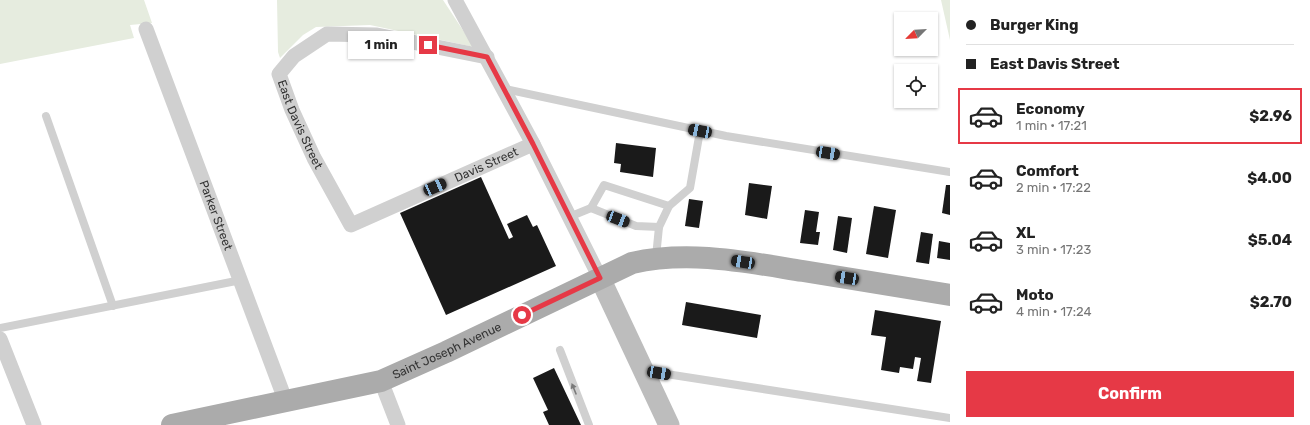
<!DOCTYPE html>
<meta charset="utf-8">
<style>
:root{--surface:#fff;--page:#f2f2f2;--text:#222;--muted:#767676;--line:#e0e0e0;--accent:#e63946}
body{margin:0;font-family:Rubik,sans-serif;background:var(--page);color:var(--text);height:100vh;display:flex;flex-direction:column;font-size:15px;white-space:nowrap}
*{box-sizing:border-box;margin:0}
p{font-size:13px;color:var(--muted)}
.icon{flex:none;width:22px;height:22px;fill:none;stroke:currentColor;stroke-width:2;stroke-linecap:round;stroke-linejoin:round}
.map{position:relative;flex:1;overflow:hidden}
.details{display:flex;flex-direction:column;background:var(--surface);width:360px}
.details>*{flex:none}
.top-card{display:grid;align-content:center;height:88px;padding:0 16px;background:var(--surface)}
.needle{width:26px;rotate:246deg}
.tools{position:absolute;left:894px;top:12px;display:grid;gap:8px}
.tools a{display:grid;place-items:center;width:44px;height:44px;border-radius:0px;background:var(--surface);box-shadow:0 1px 3px #0004;font-size:20px}
.end{position:absolute;width:18px;height:18px;margin:-9px;border:5px solid #e63946;background:#fff;box-shadow:0 0 0 2px #fff}
.from{border-radius:50%}
.bubble{position:absolute;height:28px;border-radius:0px;background:var(--surface);box-shadow:0 1px 3px #0004;font-size:13px;font-weight:700;line-height:28px;text-align:center}
.car{position:absolute;width:12px;height:24px;margin:-12px -6px;border-radius:5px;box-shadow:0 0 3px 1px #0007;background:linear-gradient(#222 24%,#8ab4d8 0 40%,#222 0 76%,#8ab4d8 0 86%,#222 0)}
.top-card b{display:flex;align-items:center;gap:14px;height:38px;font-size:15px}
.top-card b+b{border-top:1px solid var(--line)}
.top-card i{width:10px;height:10px;background:var(--text)}
ul{padding:0;list-style:none}
li{display:flex;align-items:center;gap:12px;height:56px;margin:0 8px 6px;padding:0 8px;border:2px solid transparent;border-radius:0px}
li div{flex:1}
li b{display:block;font-size:15px}
li em{font-style:normal;font-weight:700}
li.selected{border-color:var(--accent)}
li>.icon{width:36px;height:36px;stroke-width:1.5}
.cta{display:flex;gap:8px;margin-top:auto;padding:8px 16px}
.cta a{flex:1;height:46px;border-radius:0px;background:var(--accent);color:#fff;font-size:16px;font-weight:700;line-height:46px;text-align:center}
main{display:flex;flex:1;min-height:0}
.map>svg:first-child{display:block}
.green{fill:#e6ecdf}
.building{fill:#1a1a1a}
.lines{fill:none;stroke-linecap:round;stroke-linejoin:round}
.lane{stroke:#d0d0d0;stroke-width:8}
.street{stroke:#d0d0d0;stroke-width:15}
.secondary{stroke:#bdbdbd;stroke-width:21}
.primary{stroke:#ababab;stroke-width:22}
.oneway{fill:#7a7a7a}
.route{stroke:#e63946;stroke-width:5}
.labels{text-anchor:middle;dominant-baseline:central;stroke-width:4;stroke-linejoin:round;paint-order:stroke}
.street-label{font-size:12px;fill:#333;stroke:#fff}
</style>
<main>
<div class="map">
<svg width="950" height="425" viewBox="0 0 950 425">
<rect width="100%" height="100%" fill="#fff"/>
<g class="green">
<polygon points="0,0 144,0 152,23 130,25 134,38 0,64"/>
<polygon points="277,0 443,0 474,47 370,25 316,27 303,35 280,58 278,52"/>
<polygon points="941,0 950,0 950,40"/>
</g>
<g class="building">
<polygon points="616,143 656,148 653,177 620,172 621,164 614,163"/>
<polygon points="481,177 509,239 513,237 507,224 527,215 533,227 537,225 556,266 446,315 400,213"/>
<polygon points="749,183 772,186 767,219 745,215"/>
<polygon points="946,185 950,185 950,215 942,213"/>
<polygon points="689,199 703,201 699,228 685,226"/>
<polygon points="874,206 896,210 888,258 866,254"/>
<polygon points="805,210 819,212 816,232 820,232 818,245 800,243"/>
<polygon points="838,216 852,218 847,253 833,250"/>
<polygon points="921,232 933,234 929,264 916,262"/>
<polygon points="939,241 950,243 950,260 937,258"/>
<polygon points="686,302 761,315 757,338 682,325"/>
<polygon points="875,310 941,321 931,383 917,381 921,358 915,357 913,369 900,367 899,373 881,370 886,337 871,335"/>
<polygon points="554,368 581,425 549,425 543,412 548,410 533,378"/>
</g>
<g class="lines">
<g class="lane">
<polyline points="505,89 726,136 950,172"/>
<polyline points="46,116 113,306"/>
<polyline points="591,208 636,226 659,227"/>
<polyline points="569,217 591,208 604,185 669,206"/>
<polyline points="656,257 659,227 669,206 690,188 700,131"/>
<polyline points="0,328 241,280"/>
<polyline points="560,350 589,425"/>
<polyline points="647,371 950,418"/>
</g>
<g class="street">
<polyline points="455,0 533,144 600,278"/>
<path id="s1" d="M146,29L286,402"/>
<path id="s2" d="M487,57L377,35L327,34L294,56L279,74L292,110L314,158L351,225L533,144"/>
<polyline points="0,339 34,425"/>
<polyline points="381,381 398,425"/>
</g>
<polyline class="secondary" points="600,278 669,425"/>
<path class="primary" id="s3" d="M172,425L381,381L446,352L632,263C689,250 746,262 803,271C852,279 901,287 950,295"/>
</g>
<defs><path id="oneway-solid" d="M-6-.8H1V-3.2L6.5 0L1 3.2V.8H-6Z"/></defs>
<use class="oneway" href="#oneway-solid" transform="translate(574 389) rotate(-112)"/>
<g class="lines">
<polyline class="route" points="428,45 487,57 533,144 600,278 522,315"/>
</g>
<g class="labels">
<g class="street-label">
<text stroke="none"><textPath href="#s2" startOffset="280">East Davis Street</textPath></text>
<text stroke="none"><textPath href="#s2" startOffset="541">Davis Street</textPath></text>
<text stroke="none"><textPath href="#s1" startOffset="199">Parker Street</textPath></text>
<text stroke="none"><textPath href="#s3" startOffset="286">Saint Joseph Avenue</textPath></text>
</g>
</g>
</svg>
<div class="tools">
<a><svg class="needle" viewBox="-14 -14 28 28"><path d="M0-13l5 13h-10z" fill="#e53935"/><path d="M0 13l5-13h-10z" fill="#767676"/></svg></a>
<a><svg class="icon" aria-label="locate" viewBox="0 0 24 24"><circle cx="12" cy="12" r="6"/><path d="M12 2v4M12 18v4M2 12h4M18 12h4"/></svg></a>
</div>
<i class="end from" style="left:522px;top:315px"></i>
<i class="end" style="left:428px;top:45px"></i>
<div class="bubble" style="left:348px;top:31px;width:66px">1 min</div>
<i class="car" style="left:700px;top:131px;rotate:281deg"></i>
<i class="car" style="left:828px;top:153px;rotate:99deg"></i>
<i class="car" style="left:435px;top:187px;rotate:66deg"></i>
<i class="car" style="left:618px;top:219px;rotate:111deg"></i>
<i class="car" style="left:743px;top:262px;rotate:279deg"></i>
<i class="car" style="left:847px;top:278px;rotate:279deg"></i>
<i class="car" style="left:659px;top:373px;rotate:99deg"></i>
</div>
<section class="details">
<div class="top-card">
<b><i class="from"></i>Burger King</b>
<b><i></i>East Davis Street</b>
</div>
<ul>
<li class="selected"><svg class="icon" aria-label="car" viewBox="0 0 24 24"><path d="M5 17H2v-5l4-1 3-4h7l3 4 3 1v5h-3M9 17h6M6 11h13"/><circle cx="7" cy="17" r="2"/><circle cx="17" cy="17" r="2"/></svg><div><b>Economy</b><p>1 min · 17:21</p></div><em>$2.96</em></li>
<li><svg class="icon" aria-label="car" viewBox="0 0 24 24"><path d="M5 17H2v-5l4-1 3-4h7l3 4 3 1v5h-3M9 17h6M6 11h13"/><circle cx="7" cy="17" r="2"/><circle cx="17" cy="17" r="2"/></svg><div><b>Comfort</b><p>2 min · 17:22</p></div><em>$4.00</em></li>
<li><svg class="icon" aria-label="car" viewBox="0 0 24 24"><path d="M5 17H2v-5l4-1 3-4h7l3 4 3 1v5h-3M9 17h6M6 11h13"/><circle cx="7" cy="17" r="2"/><circle cx="17" cy="17" r="2"/></svg><div><b>XL</b><p>3 min · 17:23</p></div><em>$5.04</em></li>
<li><svg class="icon" aria-label="car" viewBox="0 0 24 24"><path d="M5 17H2v-5l4-1 3-4h7l3 4 3 1v5h-3M9 17h6M6 11h13"/><circle cx="7" cy="17" r="2"/><circle cx="17" cy="17" r="2"/></svg><div><b>Moto</b><p>4 min · 17:24</p></div><em>$2.70</em></li>
</ul>
<div class="cta"><a>Confirm</a></div>
</section>
</main>
